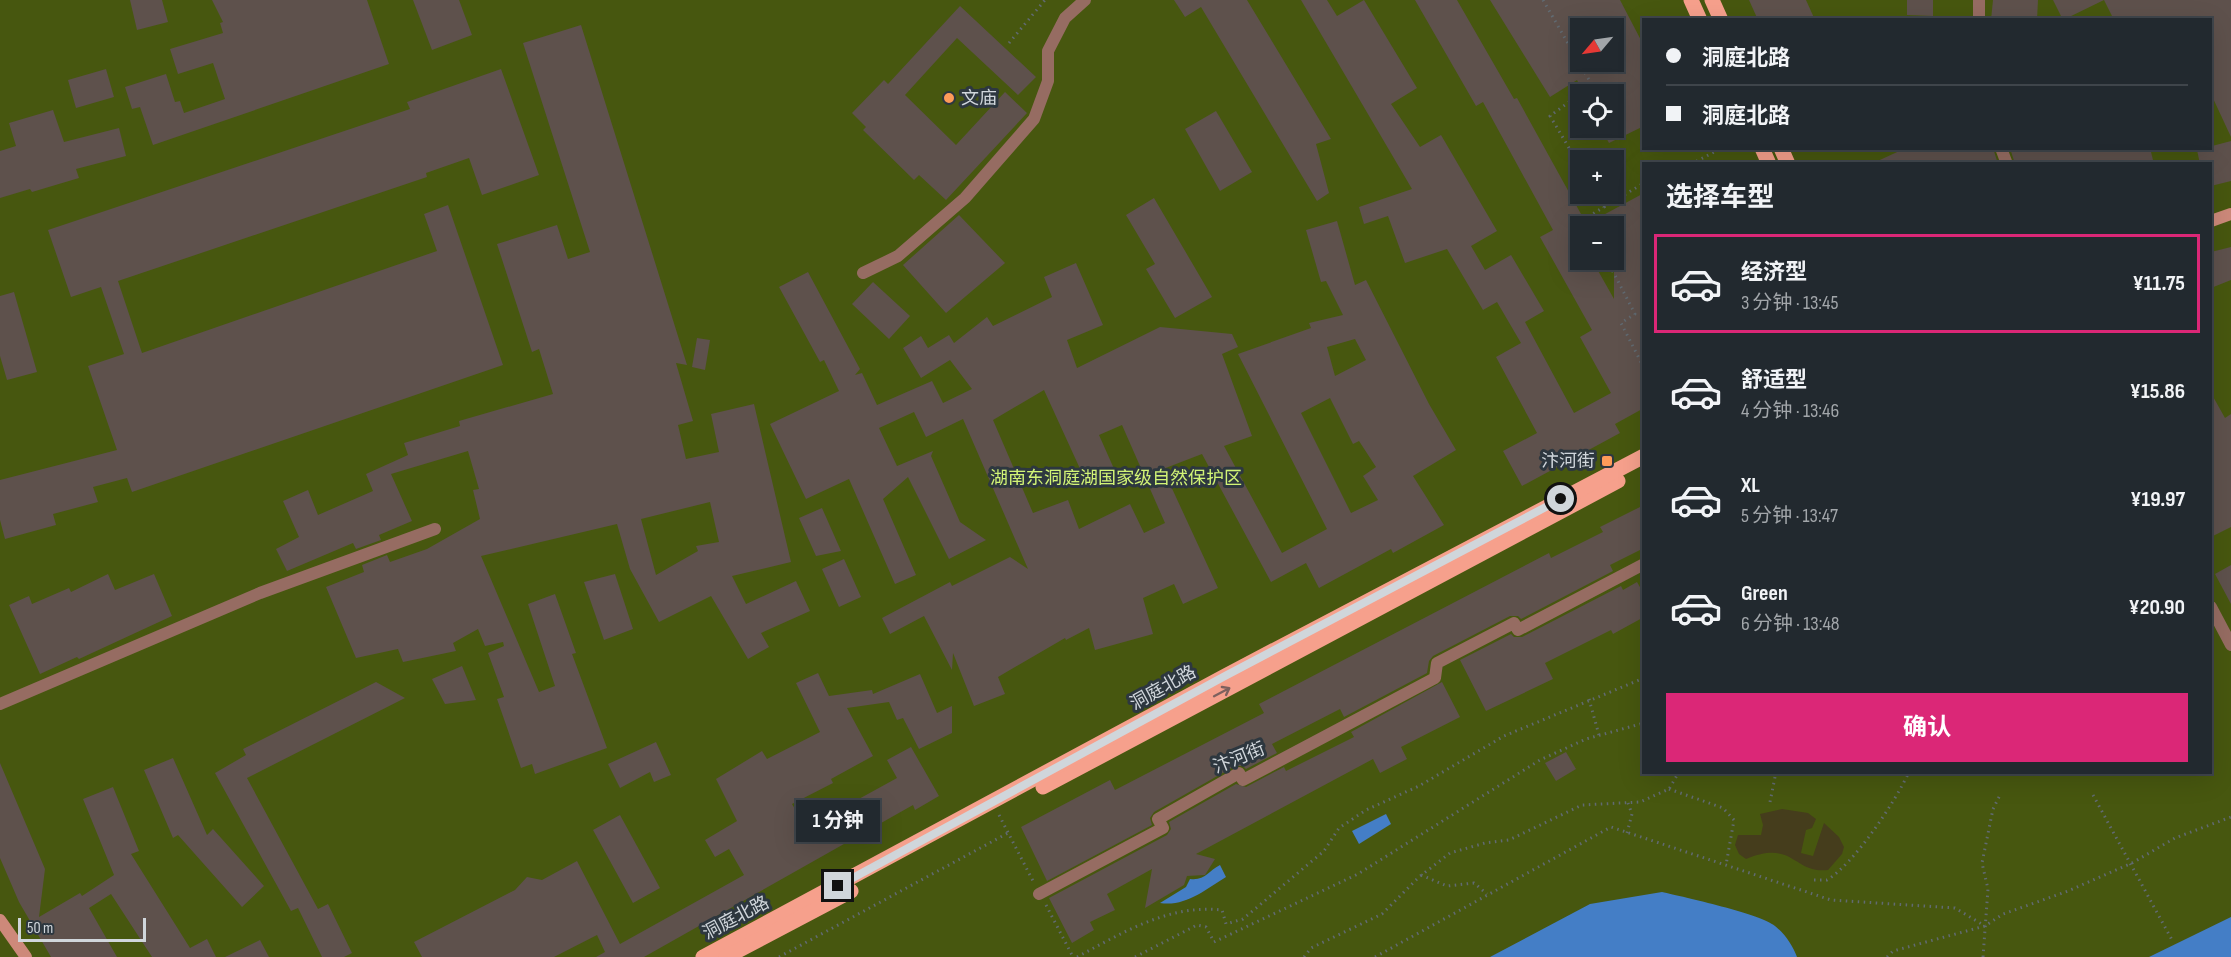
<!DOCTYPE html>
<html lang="zh">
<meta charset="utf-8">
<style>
:root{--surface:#22292f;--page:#2a3137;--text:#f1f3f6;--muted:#a2a6aa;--line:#3f454b;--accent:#db2777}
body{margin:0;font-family:"Sofia Sans Condensed","Noto Sans SC",sans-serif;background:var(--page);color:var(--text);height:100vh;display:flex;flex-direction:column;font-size:22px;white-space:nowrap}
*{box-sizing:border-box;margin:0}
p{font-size:20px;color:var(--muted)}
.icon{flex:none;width:33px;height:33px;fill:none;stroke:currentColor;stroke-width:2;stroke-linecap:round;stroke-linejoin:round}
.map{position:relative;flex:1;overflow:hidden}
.sheet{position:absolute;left:1642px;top:162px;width:570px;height:612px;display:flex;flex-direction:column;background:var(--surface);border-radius:0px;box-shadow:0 6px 24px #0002,0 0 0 2px var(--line)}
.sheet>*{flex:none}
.hud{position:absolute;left:1642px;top:18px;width:570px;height:132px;border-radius:0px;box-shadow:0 6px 24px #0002,0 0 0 2px var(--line);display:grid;align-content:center;height:132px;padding:0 24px;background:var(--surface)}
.needle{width:39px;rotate:241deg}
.fabs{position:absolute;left:1570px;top:18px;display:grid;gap:12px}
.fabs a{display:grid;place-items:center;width:54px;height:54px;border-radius:0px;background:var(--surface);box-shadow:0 6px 24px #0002,0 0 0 2px var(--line);font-size:30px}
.scale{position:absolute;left:18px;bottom:15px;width:128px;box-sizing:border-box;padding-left:6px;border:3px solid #d0d6db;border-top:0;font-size:16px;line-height:21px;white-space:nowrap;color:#d0d6db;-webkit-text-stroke:4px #2d373f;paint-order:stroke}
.end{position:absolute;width:27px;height:27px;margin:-14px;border:8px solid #d0d6db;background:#111;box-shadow:0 0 0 3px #111}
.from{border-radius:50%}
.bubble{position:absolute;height:42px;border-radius:0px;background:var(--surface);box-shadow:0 6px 24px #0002,0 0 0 2px var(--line);font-size:20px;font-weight:700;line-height:42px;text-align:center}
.hud b{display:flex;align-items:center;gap:21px;height:57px;font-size:22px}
.hud b+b{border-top:2px solid var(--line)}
.hud i{width:15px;height:15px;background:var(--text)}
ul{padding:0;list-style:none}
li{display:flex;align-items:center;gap:18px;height:99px;margin:0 12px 9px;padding:0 12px;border:3px solid transparent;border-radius:0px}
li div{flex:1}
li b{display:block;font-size:22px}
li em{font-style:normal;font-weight:700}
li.selected{border-color:var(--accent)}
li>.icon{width:54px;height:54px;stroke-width:1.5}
h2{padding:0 24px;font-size:27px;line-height:72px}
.primary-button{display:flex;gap:12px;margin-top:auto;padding:12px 24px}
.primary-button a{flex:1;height:69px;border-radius:0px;background:var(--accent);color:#fff;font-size:24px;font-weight:700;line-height:69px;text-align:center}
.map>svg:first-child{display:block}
.green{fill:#47570f;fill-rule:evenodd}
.sand{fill:#453d1c}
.water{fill:#447ec6}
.building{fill:#5e514c;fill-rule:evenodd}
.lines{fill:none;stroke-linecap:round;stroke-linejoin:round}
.path{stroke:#616a71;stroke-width:3;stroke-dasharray:1.5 4.5;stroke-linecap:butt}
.pedestrian{stroke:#966c62;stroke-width:12}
.minor{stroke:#966c62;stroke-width:12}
.secondary{stroke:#cd897a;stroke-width:12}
.primary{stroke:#f6a08c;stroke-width:15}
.oneway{stroke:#7d615e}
.route{stroke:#d0d6db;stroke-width:8}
.poi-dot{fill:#fe9b59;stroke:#2d373f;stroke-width:2}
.labels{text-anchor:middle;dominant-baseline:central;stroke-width:6;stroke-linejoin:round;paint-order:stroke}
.poi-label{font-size:18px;fill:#d0d6db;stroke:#2d373f;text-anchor:start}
.park-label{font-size:18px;fill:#d2f476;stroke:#2d373f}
.street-label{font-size:18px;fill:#d0d6db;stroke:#2d373f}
</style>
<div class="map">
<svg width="2231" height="957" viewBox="0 0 2231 957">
<rect width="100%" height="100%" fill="#2d373f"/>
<path class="green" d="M0,0H2231V957H0ZM1644,20H2211V148H1644ZM1581,28H1614V62H1581ZM1581,94H1614V128H1581ZM1581,160H1614V194H1581ZM1644,164H2211V772H1644ZM1581,226H1614V260H1581Z"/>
<path class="sand" d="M1782,809L1808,813L1816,819L1812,828L1806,830L1801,853L1813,856L1824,823L1839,837L1844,847L1842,854L1828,870C1793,874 1794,839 1746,859L1739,854L1735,845L1738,835H1761L1763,825L1760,814Z"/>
<g class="water">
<polygon points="1386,814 1391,824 1359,844 1352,831"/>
<path d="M1220,865L1226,877C1205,890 1185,907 1160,903L1186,887L1190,879C1205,881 1208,871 1220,865Z"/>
<path d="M1662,892C1684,897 1761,914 1775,926C1785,934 1793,946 1797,957H1490L1590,904Z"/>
<polygon points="2231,917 2231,957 2149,957"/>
</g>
<g class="building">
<polygon points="130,0 162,0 168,22 137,30"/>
<polygon points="212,0 367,0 389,64 153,145 140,107 132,109 125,87 166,74 175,102 180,101 184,113 225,99 213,63 178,74 170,49 223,33 220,23 223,22"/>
<polygon points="413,0 459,0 472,35 432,50"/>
<polygon points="1174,0 1247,0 1331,139 1316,144 1329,193 1317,201 1201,7 1185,17"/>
<polygon points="1301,0 1327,0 1337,16 1364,0 1417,88 1391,104 1420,147 1441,135 1497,231 1471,246 1485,270 1511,255 1544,311 1525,322 1574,413 1611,393 1580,337 1592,330 1540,237 1553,230 1483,102 1476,106 1415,0 1457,0 1514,99 1517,98 1581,214 1581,260 1592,260 1614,299 1614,226 1583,226 1644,193 1644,408 1615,424 1620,433 1522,486 1503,451 1537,433 1496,357 1521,343 1497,302 1483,310 1447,249 1405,263 1388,216 1364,224 1359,207 1412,189"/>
<path d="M1490,0H1620L1644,46V126L1609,143L1601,128H1614V94H1584L1577,80L1550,97ZM1581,28H1614V62H1581Z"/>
<polygon points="1749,0 1806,0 1815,20 1758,20"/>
<polygon points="1907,0 1933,0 1933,16 1907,15"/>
<polygon points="1993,0 2038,0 2037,20 1991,20"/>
<polygon points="2053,0 2231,0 2231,137 2211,94 2211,20 2114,20 2104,0 2063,20"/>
<polygon points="960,6 1036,77 1018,95 957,38 905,95 956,145 1005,92 1027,113 946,200 919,175 914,180 863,130 866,127 852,113 884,80 888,84"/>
<path d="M581,25L687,365L676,363L693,421L678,425L686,459L719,452L711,414L754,404L791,562L732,576L746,604L796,581L810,611L761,633L769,647L748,659L711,596L659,622L630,569L617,524L481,556L539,692L555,686L528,604L555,594L576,653L572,654L607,748L535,774L532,764L521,768L497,699L504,697L488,653L504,646L503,642L485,646L478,629L453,643L456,651L403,662L398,649L356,658L326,587L364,572L362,565L387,555L390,562L427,549L480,519L473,490L479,489L468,451L391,474L412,521L379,535L381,540L356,549L353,543L287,571L276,549L299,537L283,501L308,490L318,515L373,491L366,474L408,455L404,443L460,426L459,421L553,394L539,349L532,352L497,244L557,225L568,259L590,252L523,43ZM710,502L719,542L696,546L698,551L656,575L641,519Z"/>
<polygon points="106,69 114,97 76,108 68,80"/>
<polygon points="501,69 539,175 482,195 469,158 426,173 427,177 118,281 142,353 437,251 424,214 448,205 503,365 132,492 127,478 93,487 98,502 53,514 56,525 5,539 0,520 0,480 117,450 88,366 124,354 101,287 71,297 48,230 410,109 407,102"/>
<polygon points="53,110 64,142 119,128 126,156 76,169 79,178 32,192 30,189 0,198 0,151 16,146 9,123"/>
<polygon points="1216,111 1252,172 1220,191 1185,129"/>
<polygon points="2231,141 2231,181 2211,186 2211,164 2200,164 2197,150"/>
<polygon points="1906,148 1993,148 1998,164 1871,164"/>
<polygon points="2010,148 2150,148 2154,164 2015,164"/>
<polygon points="1154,198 1212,297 1175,318 1146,269 1155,264 1126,215"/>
<polygon points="959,215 1005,263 946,313 903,265"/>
<path d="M1337,221L1355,285L1366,280L1429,404L1456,450L1413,476L1444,525L1393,553L1391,549L1319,588L1306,563L1271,582L1202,454L1163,469L1218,588L1183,604L1174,584L1143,598L1153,634L1095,650L1089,628L1066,640L1065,638L998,677L1005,694L974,706L953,653L952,670L924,616L890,634L882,618L950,582L952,586L1010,557L1028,569L963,419L926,437L914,412L879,428L897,466L933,451L931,456L960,522L986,540L949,559L908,477L883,499L916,575L895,584L849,479L806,499L770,424L839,391L824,360L820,362L779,287L808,272L860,369L855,375L862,373L877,405L932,381L943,403L972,389L950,360L921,378L903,348L921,336L928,348L949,335L954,343L987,317L993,326L1052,297L1044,277L1076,263L1103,325L1067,340L1077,368L1160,327L1232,334L1238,347L1222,354L1252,436L1224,446L1282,553L1327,529L1238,354L1311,328L1309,323L1343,315L1326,281L1321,282L1306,230ZM1355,339L1366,360L1335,376L1327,347ZM1044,390L1087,484L1115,471L1099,435L1122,425L1165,523L1144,533L1130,504L1079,529L1068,500L1033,513L993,420ZM1330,398L1353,444L1359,441L1376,467L1363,476L1378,500L1351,513L1301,413Z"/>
<polygon points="2231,247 2231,280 2211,288 2211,252"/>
<polygon points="873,282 910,316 889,339 852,304"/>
<polygon points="14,292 37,372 7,380 0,356 0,296"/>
<polygon points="697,338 710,340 705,370 692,367"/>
<polygon points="2211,393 2225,418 2231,414 2231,527 2211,537"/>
<polygon points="1644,505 1644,548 1610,565 1613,571 1521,619 1518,616 1510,616 1433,656 1429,661 1427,673 1344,717 1340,709 1272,744 1277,753 1246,769 1243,766 1235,766 1154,812 1150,818 1152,825 1047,881 1021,827 1110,780 1115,790 1264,713 1259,704 1549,553 1551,558 1603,532 1600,527"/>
<polygon points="822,508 841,551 816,556 799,518"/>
<polygon points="844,559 861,597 839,607 822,569"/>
<polygon points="2231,565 2231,604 2215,574"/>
<polygon points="108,574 115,590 154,574 172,616 79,659 77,657 40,674 9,605 29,596 32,604 69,588 71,592"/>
<polygon points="615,574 633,629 604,640 584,582"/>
<polygon points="1637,582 1644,594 1644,617 1613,634 1611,630 1545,663 1553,679 1486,711 1460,660 1511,634 1514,637 1522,637 1621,586 1623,590"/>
<polygon points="462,666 476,700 445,704 432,679"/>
<polygon points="818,673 829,696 872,690 873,694 920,674 937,713 952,706 952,733 919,749 903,718 897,720 889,702 847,708 873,756 831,779 833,783 792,804 806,828 897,778 887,760 911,747 939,796 915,810 913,805 644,957 596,957 605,952 597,935 554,957 422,957 414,942 515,890 527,877 542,880 577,861 620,944 744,875 729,849 715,857 705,840 737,821 716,779 762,751 767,759 820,732 796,683"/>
<polygon points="376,682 405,698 247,778 318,909 328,904 352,953 344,957 322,957 298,908 291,911 215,773 246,755 243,749"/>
<polygon points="1442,682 1460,717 1401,747 1407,759 1380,773 1373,759 1196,854 1215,859 1205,875 1187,876 1184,885 1145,908 1152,869 1107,894 1115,910 1090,922 1094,930 1072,943 1049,898 1167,835 1171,829 1169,822 1236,784 1246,787 1284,767 1286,771 1354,737 1351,732"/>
<polygon points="656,742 671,775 654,782 650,772 620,788 608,764"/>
<polygon points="1566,752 1576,769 1556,781 1545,763"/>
<polygon points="173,758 207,835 213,829 264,886 242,907 178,835 173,838 144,770"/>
<polygon points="0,763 45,869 39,917 80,893 82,896 114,875 83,799 113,787 139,851 131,854 190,948 207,939 216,957 152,957 111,894 89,908 117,957 51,957 19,902 0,858"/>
<polygon points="620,815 660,888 633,903 593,830"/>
<polygon points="260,940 269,957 225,957"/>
</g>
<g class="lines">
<g class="path">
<polyline points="1543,0 1592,85 1550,116 1581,168"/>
<polyline points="1009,43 1045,0"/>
<polyline points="1691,164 1722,148"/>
<polyline points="1604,207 1644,183"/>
<polyline points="1591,226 1586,218 1604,207 1596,194"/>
<polyline points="1607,260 1635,314 1621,323 1644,368"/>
<polyline points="1589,699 1599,735"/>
<polyline points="1669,789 1723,808 1734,820 1726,865"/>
<polyline points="2093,795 2172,940"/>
<polyline points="1770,802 1776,772"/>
<polyline points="999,815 1033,881"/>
<polyline points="1627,833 1632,814 1628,803"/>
<polyline points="1421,875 1447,886 1474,883 1487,894"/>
<path d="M1814,880H1827C1855,863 1895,802 1909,772"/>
<polyline points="1046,905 1073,957"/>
<polyline points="779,957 1008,833"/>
<path d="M1077,957C1122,933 1169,904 1222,910L1226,924L1243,919L1324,851L1339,828L1366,810L1419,786L1504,736L1644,678"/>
<polyline points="1135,957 1197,925 1206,927 1214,942 1358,874 1540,760 1586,739 1644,723"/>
<polyline points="1304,957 1311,948 1382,914 1419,877 1450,853 1485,843 1509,840 1582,805 1640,802 1669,789 1679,772"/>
<polyline points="1375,957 1611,827 1831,900 1955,908 1985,926"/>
<polyline points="1887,957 1893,951 1985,926 2003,914 2068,891 2132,863 2175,838 2231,817"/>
<polyline points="1983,957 1988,889 1982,863 1993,809 2000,795"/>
</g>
<polyline class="pedestrian" points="1039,894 1163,828 1158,819 1239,773 1243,780 1435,678 1437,663 1514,623 1518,630 1644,564"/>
<g class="minor">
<polyline points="1979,20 1979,0"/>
<polyline points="2001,148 2007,164"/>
<polyline points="863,273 898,256 965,198 1034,119 1048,81 1048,51 1065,18 1085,0"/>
<polyline points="2211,607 2231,645"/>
<polyline points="0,704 260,593 435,529"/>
</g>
<g class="secondary">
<polyline points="2211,221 2231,214"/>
<polyline points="0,920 26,957"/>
</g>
<g class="primary">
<polyline points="1691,0 1700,20"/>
<polyline points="1712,0 1721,20"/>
<polyline points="1762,148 1769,164"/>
<polyline points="1781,148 1788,164"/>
<polyline points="1043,787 1618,481"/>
<polyline points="703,957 1225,676 1644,456"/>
<polyline points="726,957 851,891"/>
</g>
</g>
<defs><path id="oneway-shaft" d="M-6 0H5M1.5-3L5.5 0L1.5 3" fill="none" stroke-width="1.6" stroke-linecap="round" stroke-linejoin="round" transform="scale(1.5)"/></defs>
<use class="oneway" href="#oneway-shaft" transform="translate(1222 692) rotate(-28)"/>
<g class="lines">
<polyline class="route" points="838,886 1225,676 1561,499"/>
</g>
<g class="poi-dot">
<circle cx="949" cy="98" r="6"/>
<rect x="1601" y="455" width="12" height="12" rx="3"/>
</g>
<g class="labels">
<g class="poi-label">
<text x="961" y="98">文庙</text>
<text x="1595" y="461" text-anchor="end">汴河街</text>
</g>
<g class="park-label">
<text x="1116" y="478">湖南东洞庭湖国家级自然保护区</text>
</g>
<g class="street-label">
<text transform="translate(1163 688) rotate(-29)">洞庭北路</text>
<text transform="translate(1239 758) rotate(-22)">汴河街</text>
<text transform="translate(736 918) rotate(-28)">洞庭北路</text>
</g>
</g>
</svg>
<div class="fabs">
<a><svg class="needle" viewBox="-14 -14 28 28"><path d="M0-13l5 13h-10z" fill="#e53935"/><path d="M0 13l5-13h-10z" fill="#a2a6aa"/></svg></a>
<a><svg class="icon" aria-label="locate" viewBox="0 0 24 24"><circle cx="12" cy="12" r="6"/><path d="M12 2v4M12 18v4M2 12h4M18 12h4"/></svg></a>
<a>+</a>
<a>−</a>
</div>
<div class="scale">50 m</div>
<i class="end from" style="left:1561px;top:499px"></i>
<i class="end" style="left:838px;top:886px"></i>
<div class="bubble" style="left:796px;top:800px;width:84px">1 分钟</div>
<div class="hud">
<b><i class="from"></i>洞庭北路</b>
<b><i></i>洞庭北路</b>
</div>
<section class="sheet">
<h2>选择车型</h2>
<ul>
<li class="selected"><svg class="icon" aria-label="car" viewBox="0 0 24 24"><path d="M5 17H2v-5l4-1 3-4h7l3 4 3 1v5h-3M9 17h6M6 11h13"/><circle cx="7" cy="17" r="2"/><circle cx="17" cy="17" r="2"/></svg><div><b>经济型</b><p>3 分钟 · 13:45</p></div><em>¥11.75</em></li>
<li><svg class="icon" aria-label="car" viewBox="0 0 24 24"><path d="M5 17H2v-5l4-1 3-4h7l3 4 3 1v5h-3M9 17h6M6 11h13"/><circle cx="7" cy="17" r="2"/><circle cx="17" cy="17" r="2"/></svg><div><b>舒适型</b><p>4 分钟 · 13:46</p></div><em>¥15.86</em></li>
<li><svg class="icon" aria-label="car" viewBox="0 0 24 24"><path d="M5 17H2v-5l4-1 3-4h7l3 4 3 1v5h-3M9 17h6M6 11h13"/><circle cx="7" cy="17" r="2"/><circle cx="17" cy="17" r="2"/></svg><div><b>XL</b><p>5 分钟 · 13:47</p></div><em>¥19.97</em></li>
<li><svg class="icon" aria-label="car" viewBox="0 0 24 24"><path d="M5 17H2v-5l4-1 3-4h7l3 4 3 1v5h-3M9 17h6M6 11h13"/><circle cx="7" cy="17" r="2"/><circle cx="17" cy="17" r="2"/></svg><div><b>Green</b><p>6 分钟 · 13:48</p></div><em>¥20.90</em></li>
</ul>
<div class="primary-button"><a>确认</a></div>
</section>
</div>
